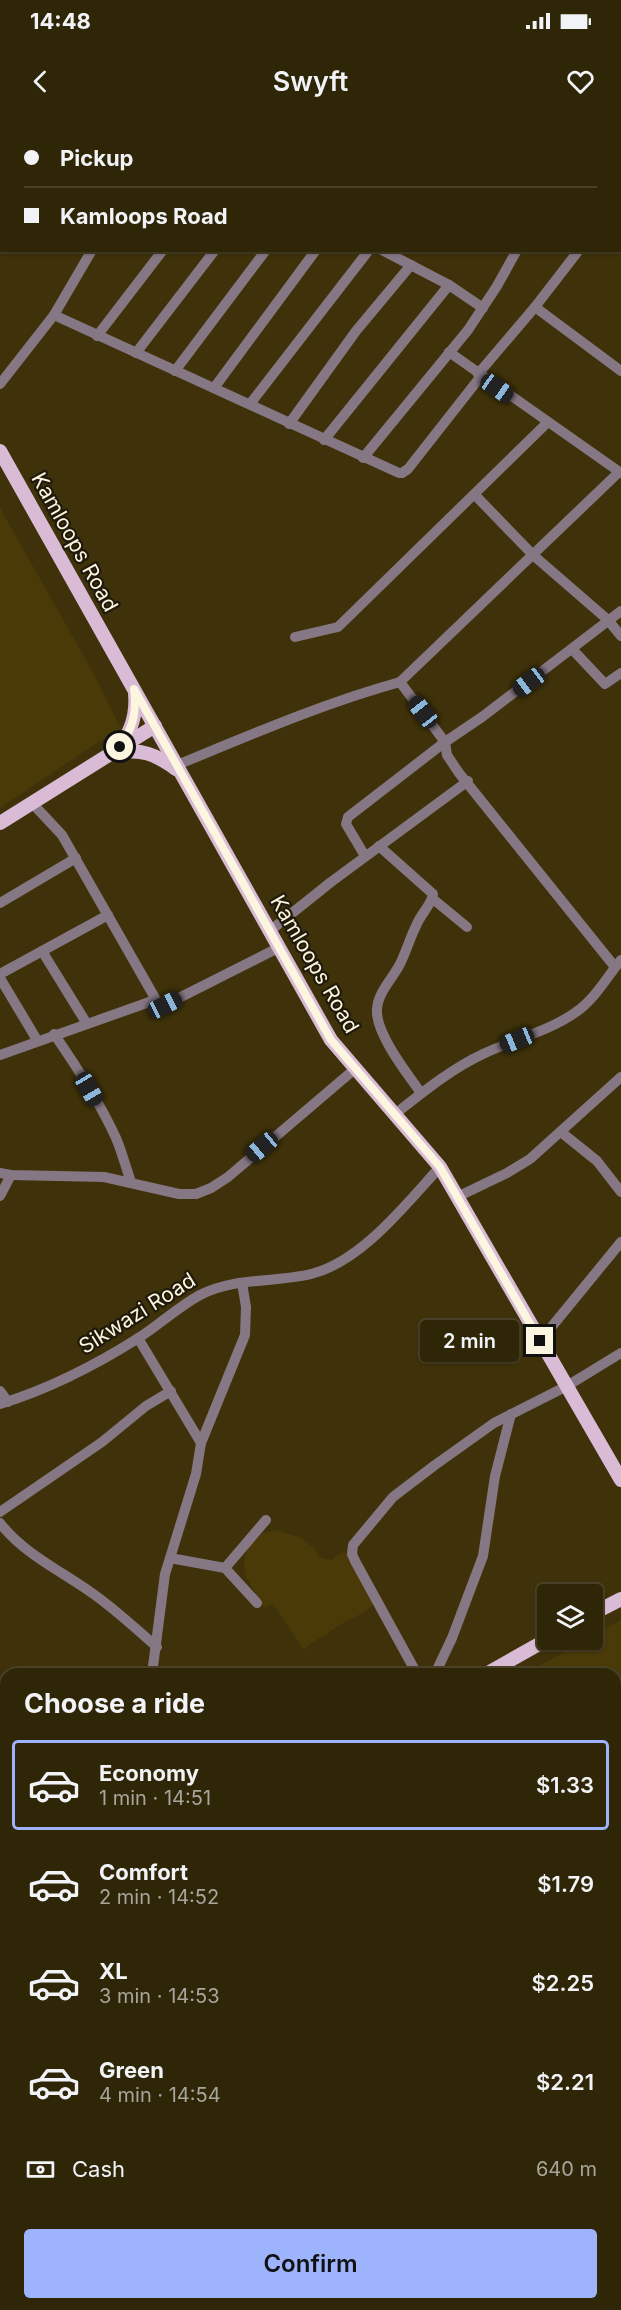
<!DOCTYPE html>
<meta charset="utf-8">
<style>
:root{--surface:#2f2608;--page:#3b3216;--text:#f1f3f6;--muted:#a7a59c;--line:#4a4329;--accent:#9db4fd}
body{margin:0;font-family:Inter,sans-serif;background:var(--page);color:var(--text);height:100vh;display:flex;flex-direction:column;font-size:22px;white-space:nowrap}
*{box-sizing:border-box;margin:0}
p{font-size:20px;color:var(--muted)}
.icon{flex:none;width:33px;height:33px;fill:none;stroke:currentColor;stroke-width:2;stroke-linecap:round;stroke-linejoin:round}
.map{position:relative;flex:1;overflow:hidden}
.side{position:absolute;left:0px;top:1548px;width:621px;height:642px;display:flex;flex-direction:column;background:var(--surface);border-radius:18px 18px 0 0;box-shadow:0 2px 4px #0004,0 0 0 2px var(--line)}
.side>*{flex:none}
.hud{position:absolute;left:0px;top:0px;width:621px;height:132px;box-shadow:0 2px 4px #0004,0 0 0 2px var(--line);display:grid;align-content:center;height:132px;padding:0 24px;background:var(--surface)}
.controls{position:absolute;left:537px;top:1464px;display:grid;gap:12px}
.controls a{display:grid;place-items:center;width:66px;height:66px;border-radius:6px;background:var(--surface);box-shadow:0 2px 4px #0004,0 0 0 2px var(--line);font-size:30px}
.end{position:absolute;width:27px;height:27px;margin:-14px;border:8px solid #fcf5df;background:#111;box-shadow:0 0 0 3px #111}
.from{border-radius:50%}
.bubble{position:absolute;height:42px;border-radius:6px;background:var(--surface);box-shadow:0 2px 4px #0004,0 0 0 2px var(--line);font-size:20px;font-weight:600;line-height:42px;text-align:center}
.car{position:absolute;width:18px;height:36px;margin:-18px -9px;border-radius:8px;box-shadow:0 0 4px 2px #0007;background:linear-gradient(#222 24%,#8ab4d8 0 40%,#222 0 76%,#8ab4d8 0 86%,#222 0)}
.hud b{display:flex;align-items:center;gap:21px;height:57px;font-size:22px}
.hud b+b{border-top:2px solid var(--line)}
.hud i{width:15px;height:15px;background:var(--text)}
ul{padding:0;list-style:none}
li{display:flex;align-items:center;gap:18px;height:90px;margin:0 12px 9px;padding:0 12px;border:3px solid transparent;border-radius:6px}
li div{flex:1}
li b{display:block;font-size:22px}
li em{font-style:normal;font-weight:600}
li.current{border-color:var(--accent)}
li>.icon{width:54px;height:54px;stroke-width:1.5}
h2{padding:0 24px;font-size:27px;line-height:72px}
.pay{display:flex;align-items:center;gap:15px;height:66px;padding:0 24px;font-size:22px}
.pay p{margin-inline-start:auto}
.cta{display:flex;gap:12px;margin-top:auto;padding:12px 24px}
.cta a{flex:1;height:69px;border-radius:6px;background:var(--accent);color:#111;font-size:24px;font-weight:600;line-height:69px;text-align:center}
.status{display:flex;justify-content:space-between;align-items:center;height:42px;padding:0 30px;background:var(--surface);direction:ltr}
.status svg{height:16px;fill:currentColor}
header{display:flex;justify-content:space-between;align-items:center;height:78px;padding:0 24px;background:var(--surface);font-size:27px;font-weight:600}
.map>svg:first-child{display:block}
.built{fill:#4a3a08}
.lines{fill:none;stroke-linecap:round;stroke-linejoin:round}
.minor{stroke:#867784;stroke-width:10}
.major{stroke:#d9bbd5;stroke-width:14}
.route{stroke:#fcf5df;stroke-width:8}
.labels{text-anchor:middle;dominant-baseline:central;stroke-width:4.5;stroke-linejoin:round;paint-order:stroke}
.street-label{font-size:21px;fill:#fcf5df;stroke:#201a0b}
</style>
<div class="status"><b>14:48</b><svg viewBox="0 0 49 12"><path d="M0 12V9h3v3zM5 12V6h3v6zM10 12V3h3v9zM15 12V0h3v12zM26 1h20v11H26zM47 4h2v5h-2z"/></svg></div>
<header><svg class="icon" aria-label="back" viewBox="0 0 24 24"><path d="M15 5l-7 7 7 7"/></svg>Swyft<svg class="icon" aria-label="heart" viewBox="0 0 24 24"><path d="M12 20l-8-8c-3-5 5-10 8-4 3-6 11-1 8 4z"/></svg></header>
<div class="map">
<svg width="621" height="2190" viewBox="0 0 621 2190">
<rect width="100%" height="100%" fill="#3f320a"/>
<g class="built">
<polygon points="0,388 96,558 122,611 100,621 0,688"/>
<polygon points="276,1410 302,1418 315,1429 319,1437 325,1439 332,1440 342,1432 351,1435 378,1482 356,1497 346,1501 309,1525 304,1530 273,1484 264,1487 261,1483 245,1455 244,1438 248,1428 263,1413"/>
<polygon points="621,1500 621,1665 615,1668 615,1554 525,1554 586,1520 592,1520 593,1516"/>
<polygon points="6,1847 6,2020 0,2023 0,1851"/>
</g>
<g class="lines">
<g class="minor">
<polyline points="185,2 186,0"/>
<polyline points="225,2 226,0"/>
<polyline points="301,2 302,0"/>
<polyline points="613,2 613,0"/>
<polyline points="620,32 621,33"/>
<polyline points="620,121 621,123"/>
<polyline points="382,130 449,165 483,188"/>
<polyline points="535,187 621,251"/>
<polyline points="54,195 399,353 402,353 408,349 481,256"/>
<polyline points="97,216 163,130"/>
<polyline points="449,232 621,353"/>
<polyline points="136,233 215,130"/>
<polyline points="175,251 266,130"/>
<polyline points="478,254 535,187 579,130"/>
<polyline points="0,264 54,195 92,130"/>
<polyline points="214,268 316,130"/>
<polyline points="250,284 369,130"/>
<polyline points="289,304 356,211 411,145"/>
<polyline points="324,320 449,165"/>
<polyline points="363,338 468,210 497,166 517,130"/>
<polyline points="475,375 533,435 608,500 621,516"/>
<polyline points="295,517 338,507 547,303"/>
<polyline points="572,529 605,564 621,553"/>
<polyline points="400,562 619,352"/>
<path d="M177,645C250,615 324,583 400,562L445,622L447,635L459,653L615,847"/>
<polyline points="32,683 62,715 159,885 165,885 280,827"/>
<path d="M379,726L433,774C432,784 420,795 416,806C410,818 406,832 400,844C393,858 378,872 377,889C375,913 407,953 421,973"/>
<polyline points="365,736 346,704 348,697 445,622 482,597 621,491"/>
<polyline points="433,779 467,807"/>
<polyline points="0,783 76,738"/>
<polyline points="271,810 331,762 468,661"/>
<polyline points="42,831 87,904"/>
<polyline points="0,854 108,795"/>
<polyline points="0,858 37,920"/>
<path d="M54,914C77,947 99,981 116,1018C122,1032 126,1048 131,1062"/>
<polyline points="0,935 155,880"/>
<path d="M395,994C423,972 451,949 483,934C512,920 550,911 576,892C595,879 607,857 621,840"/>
<polyline points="561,1012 597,1041 621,1072"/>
<polyline points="0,1053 11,1055 104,1057 179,1074 196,1074 211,1068 228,1057 356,948"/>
<polyline points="0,1076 11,1055"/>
<polyline points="457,1077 507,1053 530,1039 621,957"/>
<polyline points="138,1218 201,1323"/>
<polyline points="540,1221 621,1122"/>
<polyline points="0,1271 8,1282"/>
<path d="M0,1284C49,1269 96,1245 140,1217C160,1204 178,1187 200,1175C234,1157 275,1163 311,1154C361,1142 406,1084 440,1047"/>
<polyline points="0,1392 102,1322 146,1286 171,1271"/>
<path d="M0,1403C24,1434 61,1451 92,1473C115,1489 136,1509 157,1527"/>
<polyline points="170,1438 225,1448 257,1483"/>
<polyline points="225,1448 266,1400"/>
<polyline points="152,1554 165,1454 170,1438 196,1354 201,1323 245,1215 246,1187 242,1163"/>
<polyline points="417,1554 355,1441 352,1434 353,1425 393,1377 435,1345 494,1303 567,1266 621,1233"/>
<polyline points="435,1554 452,1518 483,1436 495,1356 511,1294"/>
<polyline points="0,1569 6,1577"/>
<polyline points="6,1634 0,1644 6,1655"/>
<polyline points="0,1811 6,1821"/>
<polyline points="0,1932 6,1929"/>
<polyline points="0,2103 6,2100"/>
</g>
<g class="major">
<polyline points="0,331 331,920 440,1047 621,1360"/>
<path d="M119,627C132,611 137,594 135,573"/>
<path d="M116,634C139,627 157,635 176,649"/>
<polyline points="0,703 155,606"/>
<polyline points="592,1494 621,1479"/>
<polyline points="486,1554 548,1519"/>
<polyline points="0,1836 6,1832"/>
</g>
</g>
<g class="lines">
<path class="route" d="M120,627C133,608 137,592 134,569L331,920L440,1047L540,1221"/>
</g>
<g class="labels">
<g class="street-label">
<text transform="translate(75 422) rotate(61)">Kamloops Road</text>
<text transform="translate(315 844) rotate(60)">Kamloops Road</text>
<text transform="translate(137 1193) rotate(-32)">Sikwazi Road</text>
</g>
</g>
</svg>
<div class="controls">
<a><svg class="icon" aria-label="layers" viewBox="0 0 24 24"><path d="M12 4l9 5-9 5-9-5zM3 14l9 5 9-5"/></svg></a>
</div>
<i class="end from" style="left:120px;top:627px"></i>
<i class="end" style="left:540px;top:1221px"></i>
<div class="bubble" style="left:420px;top:1200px;width:99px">2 min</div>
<i class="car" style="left:497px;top:268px;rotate:125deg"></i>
<i class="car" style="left:529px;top:562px;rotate:233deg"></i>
<i class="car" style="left:423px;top:592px;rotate:322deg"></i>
<i class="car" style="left:165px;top:885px;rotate:63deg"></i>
<i class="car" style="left:517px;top:920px;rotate:248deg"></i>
<i class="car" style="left:89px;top:969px;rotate:150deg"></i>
<i class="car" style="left:262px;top:1027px;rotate:230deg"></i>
<div class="hud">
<b><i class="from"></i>Pickup</b>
<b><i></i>Kamloops Road</b>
</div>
<section class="side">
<h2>Choose a ride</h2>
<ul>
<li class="current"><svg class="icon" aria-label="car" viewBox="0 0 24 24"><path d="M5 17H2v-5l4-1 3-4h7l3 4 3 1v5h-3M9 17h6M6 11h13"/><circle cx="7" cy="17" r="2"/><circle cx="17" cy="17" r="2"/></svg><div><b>Economy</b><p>1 min · 14:51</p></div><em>$1.33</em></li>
<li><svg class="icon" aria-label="car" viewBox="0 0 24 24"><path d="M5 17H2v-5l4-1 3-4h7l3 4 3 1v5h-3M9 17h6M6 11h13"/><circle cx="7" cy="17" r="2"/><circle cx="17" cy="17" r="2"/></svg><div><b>Comfort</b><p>2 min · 14:52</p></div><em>$1.79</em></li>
<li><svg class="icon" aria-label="car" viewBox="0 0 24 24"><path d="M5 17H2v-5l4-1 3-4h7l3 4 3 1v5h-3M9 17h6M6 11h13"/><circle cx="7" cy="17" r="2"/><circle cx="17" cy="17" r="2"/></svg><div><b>XL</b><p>3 min · 14:53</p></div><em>$2.25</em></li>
<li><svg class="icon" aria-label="car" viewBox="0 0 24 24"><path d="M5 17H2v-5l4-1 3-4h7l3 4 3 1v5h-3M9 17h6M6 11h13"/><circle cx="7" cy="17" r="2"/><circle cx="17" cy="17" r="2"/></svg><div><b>Green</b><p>4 min · 14:54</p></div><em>$2.21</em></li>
</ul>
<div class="pay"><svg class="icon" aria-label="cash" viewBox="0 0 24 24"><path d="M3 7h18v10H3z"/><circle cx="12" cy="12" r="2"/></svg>Cash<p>640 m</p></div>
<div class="cta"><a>Confirm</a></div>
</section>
</div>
